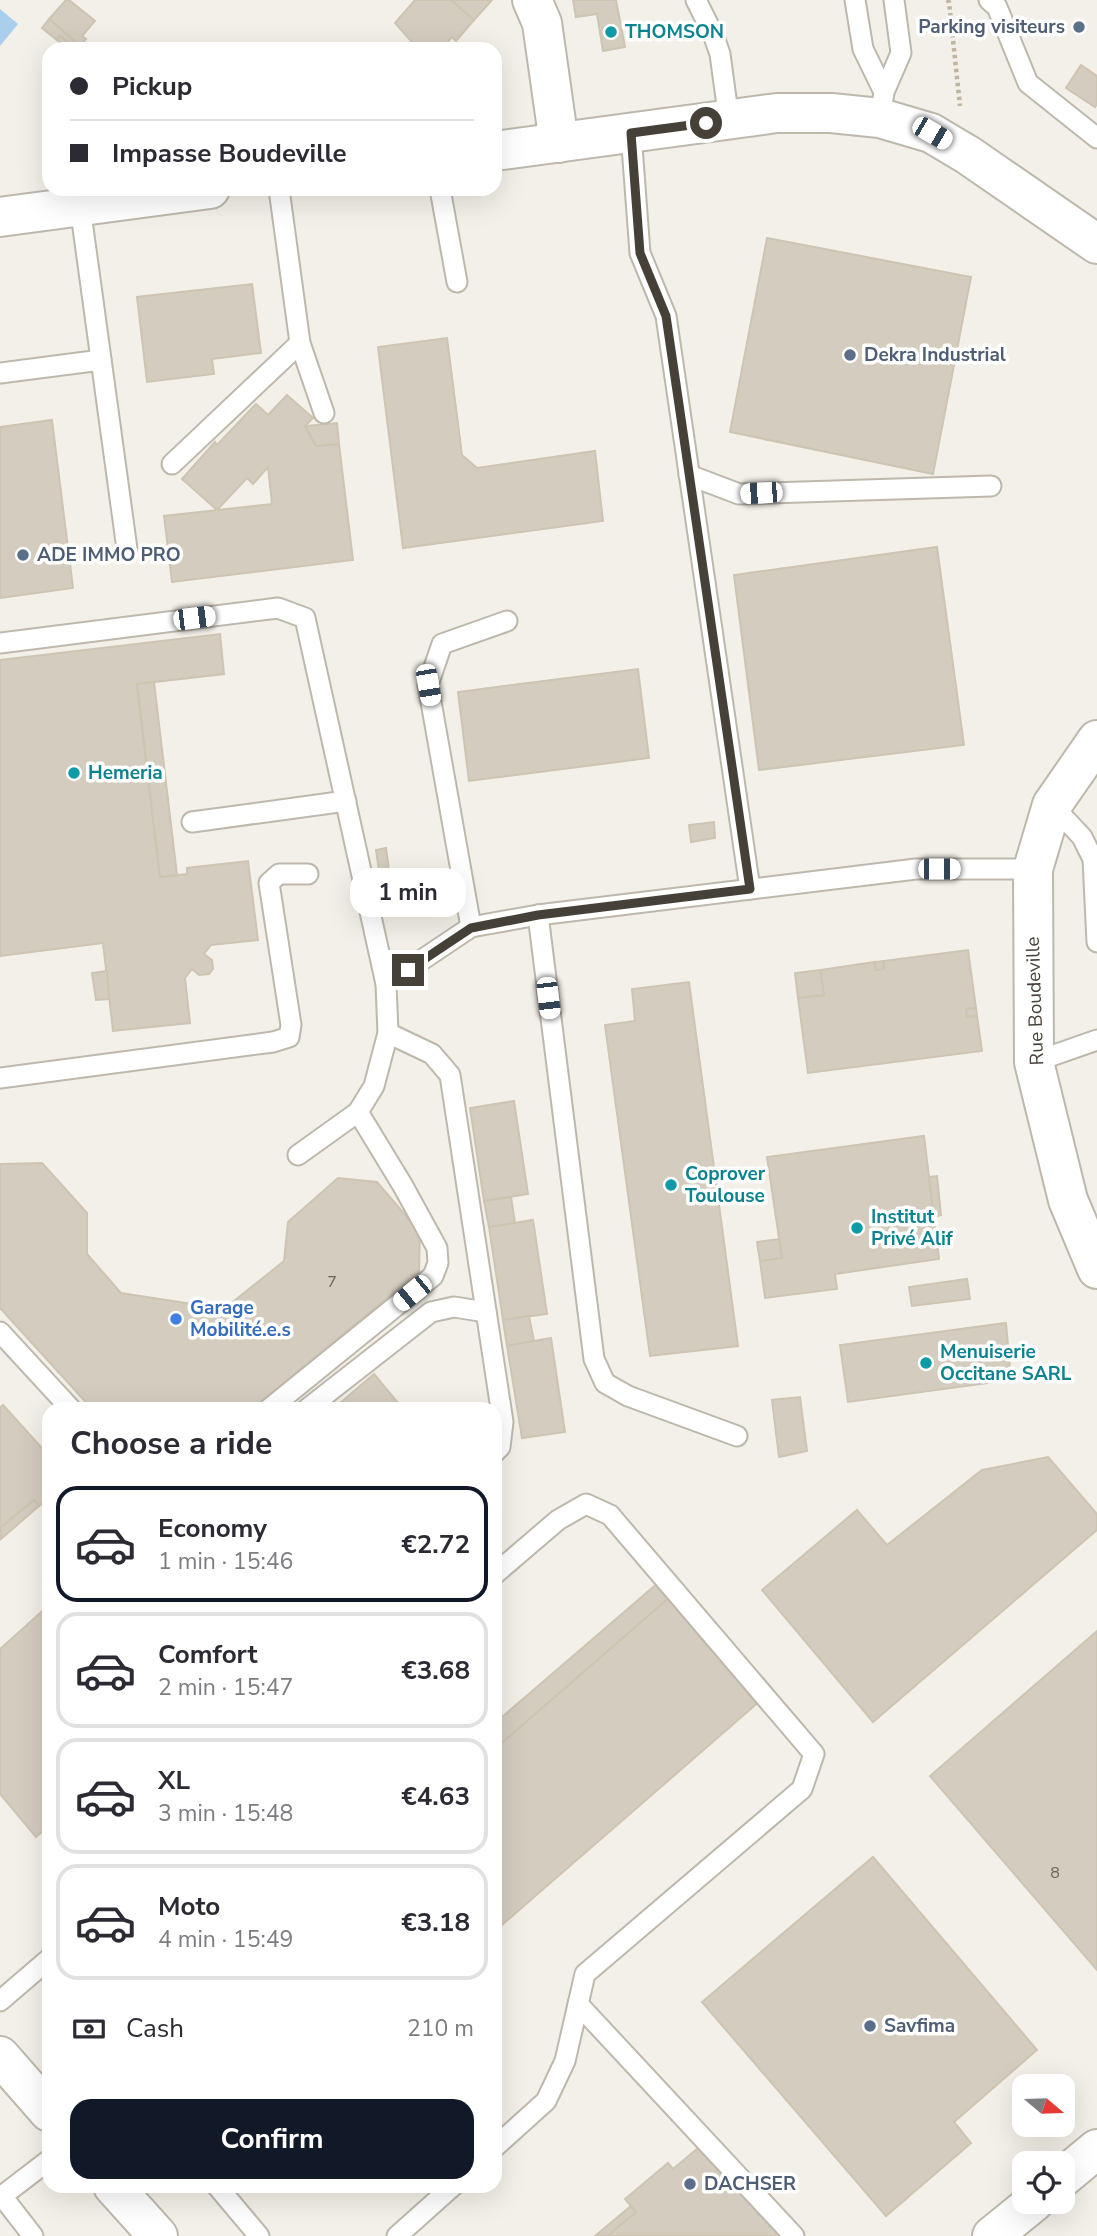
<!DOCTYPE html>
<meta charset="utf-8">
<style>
:root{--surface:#fff;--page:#f7f7f7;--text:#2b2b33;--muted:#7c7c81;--line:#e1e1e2;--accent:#111827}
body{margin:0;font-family:"Nunito Sans",sans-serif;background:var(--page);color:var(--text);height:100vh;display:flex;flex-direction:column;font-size:26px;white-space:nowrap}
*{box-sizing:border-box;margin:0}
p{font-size:23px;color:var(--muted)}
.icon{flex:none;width:38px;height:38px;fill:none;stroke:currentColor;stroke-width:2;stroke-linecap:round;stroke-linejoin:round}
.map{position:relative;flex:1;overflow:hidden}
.details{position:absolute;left:42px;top:1402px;width:460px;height:791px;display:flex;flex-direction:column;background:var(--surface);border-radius:21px;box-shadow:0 7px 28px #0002}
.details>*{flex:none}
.hud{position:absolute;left:42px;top:42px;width:460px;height:154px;border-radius:21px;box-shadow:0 7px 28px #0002;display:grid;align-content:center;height:154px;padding:0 28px;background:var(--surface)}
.needle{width:46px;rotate:109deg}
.controls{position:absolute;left:1012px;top:2074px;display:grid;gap:14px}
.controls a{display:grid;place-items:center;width:63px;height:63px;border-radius:14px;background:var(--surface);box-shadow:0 7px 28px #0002;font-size:35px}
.end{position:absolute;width:32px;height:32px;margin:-16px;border:9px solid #464138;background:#fff;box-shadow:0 0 0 4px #fff}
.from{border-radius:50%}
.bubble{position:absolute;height:49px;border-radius:21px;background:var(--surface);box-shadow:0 7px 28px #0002;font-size:23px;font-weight:700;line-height:49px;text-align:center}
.car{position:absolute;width:21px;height:42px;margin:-21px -10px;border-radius:9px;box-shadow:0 0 5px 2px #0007;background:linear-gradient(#fff 24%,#345 0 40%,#fff 0 76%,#345 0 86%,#fff 0)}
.hud b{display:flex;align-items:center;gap:24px;height:66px;font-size:26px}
.hud b+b{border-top:2px solid var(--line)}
.hud i{width:18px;height:18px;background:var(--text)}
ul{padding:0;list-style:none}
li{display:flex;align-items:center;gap:21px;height:116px;margin:0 14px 10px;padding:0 14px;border:4px solid var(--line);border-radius:21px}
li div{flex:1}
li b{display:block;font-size:26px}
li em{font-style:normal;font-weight:700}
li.current{border-color:var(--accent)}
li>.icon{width:63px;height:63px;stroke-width:1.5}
h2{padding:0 28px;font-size:32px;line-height:84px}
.pay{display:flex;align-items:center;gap:18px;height:77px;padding:0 28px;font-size:26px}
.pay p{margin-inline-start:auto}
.cta{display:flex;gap:14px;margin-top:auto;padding:14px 28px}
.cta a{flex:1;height:80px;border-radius:21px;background:var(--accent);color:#fff;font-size:28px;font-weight:700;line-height:80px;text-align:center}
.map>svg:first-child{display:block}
.water{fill:#a9cfec}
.building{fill:#d4ccbf;stroke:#cec4b2;stroke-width:2}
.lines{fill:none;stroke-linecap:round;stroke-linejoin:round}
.service-casing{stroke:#beb8ac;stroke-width:23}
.minor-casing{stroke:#beb8ac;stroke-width:42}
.tertiary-casing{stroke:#beb8ac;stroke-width:42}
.path{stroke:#bfb49e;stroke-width:4.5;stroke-dasharray:3.5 3.5;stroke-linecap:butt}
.service{stroke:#fff;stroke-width:19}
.minor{stroke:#fff;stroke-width:38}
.tertiary{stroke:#fff;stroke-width:38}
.route{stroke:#464138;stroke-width:9}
.service-dot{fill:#5c6f8a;stroke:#fff;stroke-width:2.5}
.culture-dot{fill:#0f9aa8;stroke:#fff;stroke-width:2.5}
.shop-dot{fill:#3f7fe0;stroke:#fff;stroke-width:2.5}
.labels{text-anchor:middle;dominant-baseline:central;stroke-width:7;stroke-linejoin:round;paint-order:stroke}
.number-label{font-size:16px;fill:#6a645a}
.service-label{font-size:19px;font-weight:bold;fill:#4e5e75;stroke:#fff;text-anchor:start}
.culture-label{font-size:19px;font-weight:bold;fill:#0d838f;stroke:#fff;text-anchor:start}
.street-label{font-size:19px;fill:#464138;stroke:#fff}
.shop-label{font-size:19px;font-weight:bold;fill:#366cbe;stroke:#fff;text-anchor:start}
</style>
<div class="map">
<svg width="1097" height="2236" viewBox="0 0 1097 2236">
<rect width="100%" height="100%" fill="#f3f0e9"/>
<polygon class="water" points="0,9 18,24 0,46"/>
<g class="building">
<polygon points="66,0 69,0 95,21 82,36 86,39 80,46 49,19"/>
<polygon points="415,0 451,0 474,20 456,41 452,37 442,49 405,49 412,42 395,23"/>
<polygon points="451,0 492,0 474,20"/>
<polygon points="573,0 616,0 625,47 603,51 597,14 576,17"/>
<polygon points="49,19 80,46 76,49 60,36 57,40 42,28"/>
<polygon points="60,36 76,49 69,49 57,40"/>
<polygon points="1081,65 1097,76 1097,104 1095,107 1066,88"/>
<polygon points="767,238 971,277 933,474 730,432"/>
<polygon points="252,284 261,353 212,359 214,374 147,382 137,297"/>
<polygon points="447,338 462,455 477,468 595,451 603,521 403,548 378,347"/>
<polygon points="287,395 313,418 305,426 316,446 339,444 353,560 172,582 164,516 272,504 268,467 253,484 247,478 217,510 182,479 215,442 217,445 256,404 268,415"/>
<polygon points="52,420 73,588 0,598 0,427"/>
<polygon points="337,423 339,444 316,446 305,426"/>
<polygon points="937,547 964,745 759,770 734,575"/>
<polygon points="220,634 224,674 137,684 160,877 187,874 187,868 248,861 258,940 211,945 204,954 212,960 213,969 209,974 199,975 192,969 185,978 190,1023 113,1031 103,943 0,956 0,660"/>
<polygon points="638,669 649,758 469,781 458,692"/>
<polygon points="154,682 177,875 160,877 137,684"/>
<polygon points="714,822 715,838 691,842 689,825"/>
<polygon points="386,848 389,870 379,871 376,850"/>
<polygon points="968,950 976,1008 966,1009 967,1017 977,1016 982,1051 808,1073 798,998 824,995 820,970 875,962 876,970 884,969 883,961"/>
<polygon points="883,961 884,969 876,970 875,962"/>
<polygon points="820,970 824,995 798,998 795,973"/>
<polygon points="107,971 109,999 96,1000 92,973"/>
<polygon points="689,982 738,1346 650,1356 605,1025 635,1021 632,989"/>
<polygon points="976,1008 977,1016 967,1017 966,1009"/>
<polygon points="514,1101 528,1194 484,1201 470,1108"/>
<polygon points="924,1136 939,1259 835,1274 837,1289 765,1298 760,1261 782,1258 767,1157"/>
<polygon points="42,1163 87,1213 87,1254 121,1293 224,1309 284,1261 288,1222 338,1178 377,1182 420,1232 419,1272 252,1409 92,1409 0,1308 0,1164"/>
<polygon points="937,1176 941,1215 934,1217 929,1177"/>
<polygon points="511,1197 515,1223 489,1227 484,1201"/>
<polygon points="533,1220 547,1314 503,1320 489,1227"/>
<polygon points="779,1239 782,1258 760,1261 757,1242"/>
<polygon points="967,1279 970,1299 912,1306 909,1287"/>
<polygon points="529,1316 534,1341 507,1346 503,1320"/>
<polygon points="1006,1323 1011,1380 848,1402 840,1345"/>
<polygon points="551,1338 565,1432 522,1438 507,1346"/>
<polygon points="374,1374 403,1409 333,1409"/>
<polygon points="800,1397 807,1451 779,1457 772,1400"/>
<polygon points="3,1405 49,1456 49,1497 39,1506 34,1500 0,1528 0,1408"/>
<polygon points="1048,1457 1097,1514 1097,1530 873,1722 762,1590 857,1510 887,1545 982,1470"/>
<polygon points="34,1500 39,1506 1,1539 0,1528"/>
<polygon points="658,1583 670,1597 495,1749 495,1723"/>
<polygon points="670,1597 760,1701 495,1931 495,1749"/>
<polygon points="49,1605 49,1826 36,1837 0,1794 0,1649"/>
<polygon points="1097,1631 1097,1970 930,1776"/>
<polygon points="873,1857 1037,2050 954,2122 971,2143 886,2216 702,2002"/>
<polygon points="703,2144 778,2233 775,2236 607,2236 636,2212 625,2199 668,2163 673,2169"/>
<polygon points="631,2206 636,2212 607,2236 595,2236"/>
</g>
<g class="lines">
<g class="service-casing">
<g id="service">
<polyline points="696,0 713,34 720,54 729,120"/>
<polyline points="855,0 863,49 884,92"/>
<polyline points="989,0 997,7 1028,83 1097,138"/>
<polyline points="880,118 884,92 901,53 894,0"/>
<polyline points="631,133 640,253 666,316 750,889"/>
<polyline points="279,189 300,343 324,413"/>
<polyline points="440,189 457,282"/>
<polyline points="80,206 127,549"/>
<polyline points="0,373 101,360"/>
<polyline points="172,464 300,343"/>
<polyline points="689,475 739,494 991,486"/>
<polyline points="0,643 278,608 305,618 386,984 388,1033 374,1086 358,1112 298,1155"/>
<polyline points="1052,805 1082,837 1093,859 1097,942"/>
<polyline points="192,822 346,801"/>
<polyline points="538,915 594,1359 605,1383 628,1396 737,1436"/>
<polyline points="471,927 428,685 442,644 507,621"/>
<polyline points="386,984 471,927 538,915 916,869 1033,869"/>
<polyline points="388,1033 432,1054 450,1075 503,1422 500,1447 495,1452"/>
<polyline points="1034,1062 1097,1040"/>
<polyline points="0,1078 273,1042 289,1037 291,1025 269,883 279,874 308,874"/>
<polyline points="0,1332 71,1409"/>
<polyline points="269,1409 433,1276 438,1263 437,1248 403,1186 358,1112"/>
<polyline points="307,1409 431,1312 454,1307 486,1312"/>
<polyline points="495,1574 558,1520 586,1504 610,1515 814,1754 802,1789 585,1974 565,2061 546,2101 495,2147"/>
<polyline points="0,2001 49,1959"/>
<polyline points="578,2004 794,2236"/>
<polyline points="217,2186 259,2236"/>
<polyline points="33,2236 2,2196 49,2160"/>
<polyline points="397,2236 453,2186"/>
</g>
</g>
<g class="minor-casing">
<g id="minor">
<polyline points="532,0 542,23 559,143"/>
<polyline points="495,151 777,113 831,113 880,118 931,133 968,155 1097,244"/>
<polyline points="0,217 210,189"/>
<polyline points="1097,740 1052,805 1033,869 1034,1062 1068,1200 1097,1269"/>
<polyline points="1062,2178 1097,2149"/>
<polyline points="992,2236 1034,2202"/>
</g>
</g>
<g class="tertiary-casing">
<g id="tertiary">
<polyline points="0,2056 49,2112"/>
<polyline points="113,2186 158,2236"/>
</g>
</g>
<polyline class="path" points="947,0 949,2 960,106"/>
<use href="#service" class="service"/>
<use href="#minor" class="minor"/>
<use href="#tertiary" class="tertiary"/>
</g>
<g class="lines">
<polyline class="route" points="408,970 471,928 538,915 750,889 666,316 640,253 631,133 706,123"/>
</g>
<g class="service-dot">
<circle cx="1079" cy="27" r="7"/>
<circle cx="850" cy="355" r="7"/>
<circle cx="23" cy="555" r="7"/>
<circle cx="870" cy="2026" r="7"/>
<circle cx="690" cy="2184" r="7"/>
</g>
<g class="culture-dot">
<circle cx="611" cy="32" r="7"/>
<circle cx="74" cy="773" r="7"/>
<circle cx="671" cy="1185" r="7"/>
<circle cx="857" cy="1228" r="7"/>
<circle cx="926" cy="1363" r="7"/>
</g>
<circle class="shop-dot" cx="176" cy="1319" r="7"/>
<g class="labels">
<g class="number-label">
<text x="332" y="1282">7</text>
<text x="1055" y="1873">8</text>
</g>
<g class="service-label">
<text x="1065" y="27" text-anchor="end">Parking visiteurs</text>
<text x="864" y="355">Dekra Industrial</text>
<text x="37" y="555">ADE IMMO PRO</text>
<text x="884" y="2026">Savfima</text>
<text x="704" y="2184">DACHSER</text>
</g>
<g class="culture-label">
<text x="625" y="32">THOMSON</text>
<text x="88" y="773">Hemeria</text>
<text x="685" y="1174">Coprover<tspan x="685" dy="22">Toulouse</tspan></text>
<text x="871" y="1217">Institut<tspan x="871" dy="22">Privé Alif</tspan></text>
<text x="940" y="1352">Menuiserie<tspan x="940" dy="22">Occitane SARL</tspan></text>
</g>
<g class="street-label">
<text transform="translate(1035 1001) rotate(-92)">Rue Boudeville</text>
</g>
<g class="shop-label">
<text x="190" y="1308">Garage<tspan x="190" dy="22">Mobilité.e.s</tspan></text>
</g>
</g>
</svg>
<div class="controls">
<a><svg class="needle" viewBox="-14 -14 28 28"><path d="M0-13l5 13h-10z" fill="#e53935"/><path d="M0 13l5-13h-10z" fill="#7c7c81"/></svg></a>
<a><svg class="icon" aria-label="locate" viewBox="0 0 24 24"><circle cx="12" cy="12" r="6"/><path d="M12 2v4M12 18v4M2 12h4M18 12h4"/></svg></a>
</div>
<i class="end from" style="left:706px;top:123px"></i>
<i class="end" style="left:408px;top:970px"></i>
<div class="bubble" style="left:350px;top:868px;width:116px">1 min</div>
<i class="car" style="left:932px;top:133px;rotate:120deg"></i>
<i class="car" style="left:761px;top:493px;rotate:267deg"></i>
<i class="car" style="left:194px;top:618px;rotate:83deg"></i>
<i class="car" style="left:428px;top:685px;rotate:170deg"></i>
<i class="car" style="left:939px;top:869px;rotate:90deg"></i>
<i class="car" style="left:548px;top:998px;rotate:173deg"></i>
<i class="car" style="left:412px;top:1293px;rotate:231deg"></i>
<div class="hud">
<b><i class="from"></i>Pickup</b>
<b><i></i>Impasse Boudeville</b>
</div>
<section class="details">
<h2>Choose a ride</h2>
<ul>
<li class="current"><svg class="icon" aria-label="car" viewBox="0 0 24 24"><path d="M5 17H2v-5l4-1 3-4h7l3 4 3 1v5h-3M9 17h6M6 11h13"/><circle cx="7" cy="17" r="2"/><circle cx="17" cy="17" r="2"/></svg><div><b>Economy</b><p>1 min · 15:46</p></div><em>€2.72</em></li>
<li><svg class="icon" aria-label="car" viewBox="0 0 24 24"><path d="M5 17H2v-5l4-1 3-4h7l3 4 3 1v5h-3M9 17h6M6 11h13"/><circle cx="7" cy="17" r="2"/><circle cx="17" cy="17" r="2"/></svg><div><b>Comfort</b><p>2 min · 15:47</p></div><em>€3.68</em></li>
<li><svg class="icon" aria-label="car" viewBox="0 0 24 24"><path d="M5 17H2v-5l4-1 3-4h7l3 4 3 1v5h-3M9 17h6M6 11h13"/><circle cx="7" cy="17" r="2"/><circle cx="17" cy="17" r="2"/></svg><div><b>XL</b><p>3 min · 15:48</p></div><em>€4.63</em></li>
<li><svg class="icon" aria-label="car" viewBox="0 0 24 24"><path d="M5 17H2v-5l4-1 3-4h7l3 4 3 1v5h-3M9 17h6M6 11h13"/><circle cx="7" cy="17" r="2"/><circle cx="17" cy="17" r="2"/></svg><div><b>Moto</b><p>4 min · 15:49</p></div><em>€3.18</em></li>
</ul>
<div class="pay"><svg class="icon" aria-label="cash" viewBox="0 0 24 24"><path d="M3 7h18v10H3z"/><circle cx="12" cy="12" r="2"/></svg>Cash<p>210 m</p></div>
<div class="cta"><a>Confirm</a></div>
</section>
</div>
